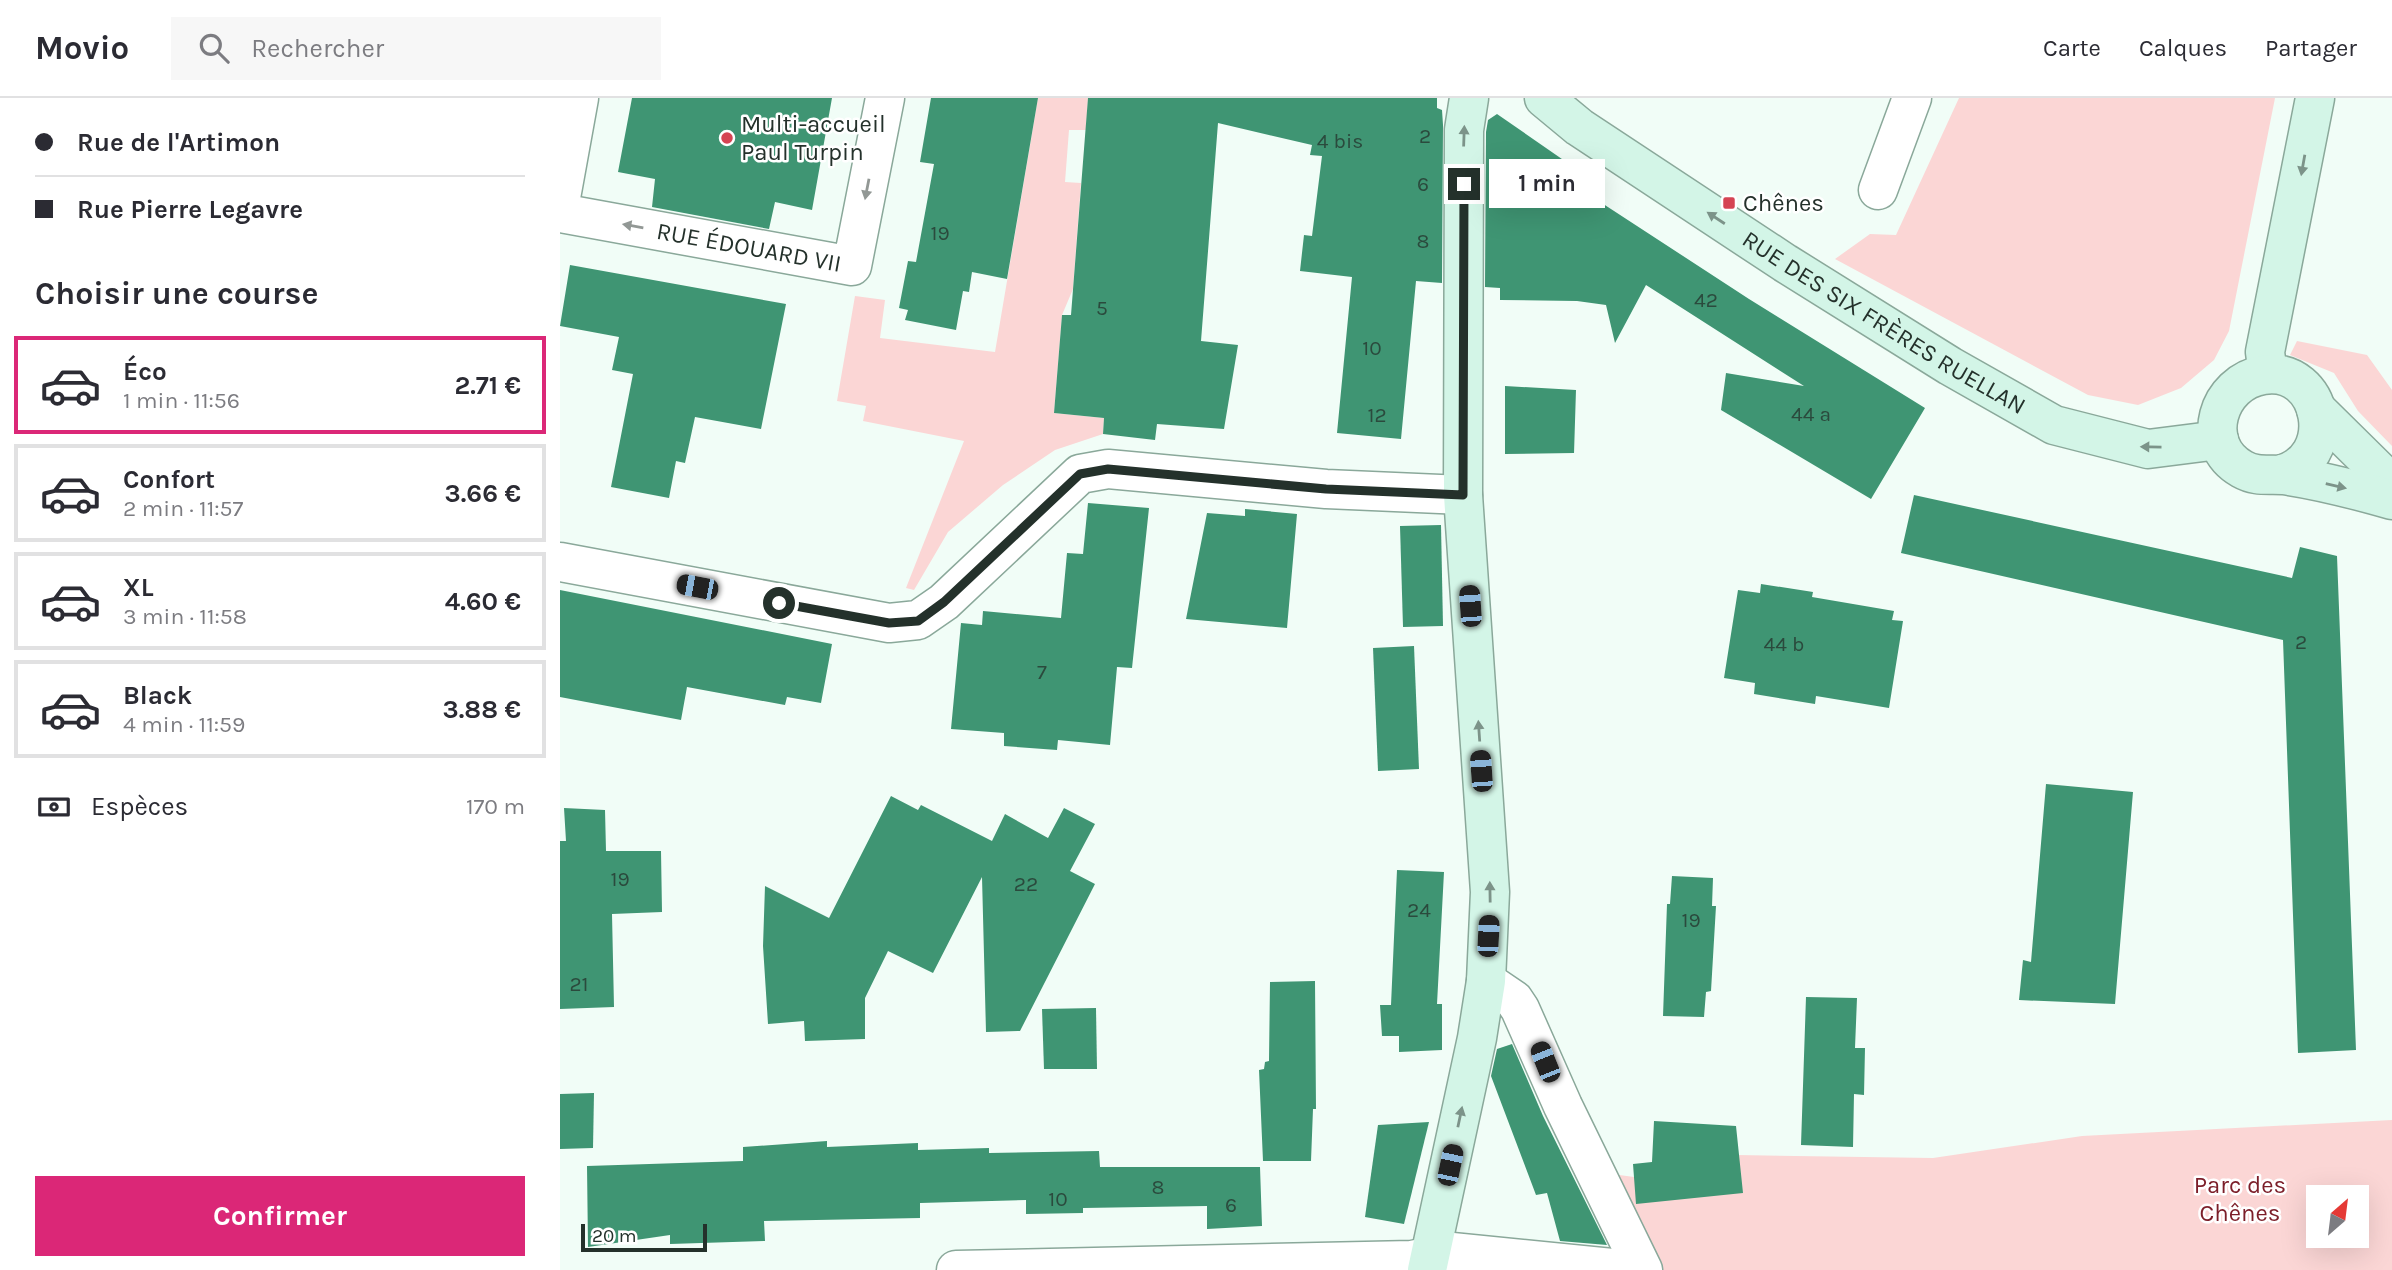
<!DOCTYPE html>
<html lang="fr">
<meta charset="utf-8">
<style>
:root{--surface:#fff;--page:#f7f7f7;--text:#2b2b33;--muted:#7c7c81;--line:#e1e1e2;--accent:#db2777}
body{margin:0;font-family:Karla,sans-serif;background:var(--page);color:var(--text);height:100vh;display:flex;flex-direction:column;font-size:26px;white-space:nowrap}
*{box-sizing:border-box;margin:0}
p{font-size:23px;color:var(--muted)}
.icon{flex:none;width:38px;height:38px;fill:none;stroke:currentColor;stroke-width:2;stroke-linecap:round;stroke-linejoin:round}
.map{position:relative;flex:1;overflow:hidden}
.details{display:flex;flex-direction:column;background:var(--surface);width:560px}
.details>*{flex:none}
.top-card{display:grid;align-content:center;height:154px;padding:0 35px;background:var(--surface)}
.needle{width:46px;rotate:28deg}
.tools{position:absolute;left:1746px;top:1087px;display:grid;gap:14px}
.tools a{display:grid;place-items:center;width:63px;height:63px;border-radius:0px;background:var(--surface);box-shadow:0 7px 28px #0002;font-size:35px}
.scale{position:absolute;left:21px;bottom:18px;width:126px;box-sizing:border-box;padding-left:7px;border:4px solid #24312b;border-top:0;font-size:19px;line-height:24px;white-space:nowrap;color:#24312b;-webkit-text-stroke:5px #fff;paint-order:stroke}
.end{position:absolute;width:32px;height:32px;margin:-16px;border:9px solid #24312b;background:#fff;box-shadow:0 0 0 4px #fff}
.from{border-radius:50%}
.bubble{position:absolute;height:49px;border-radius:0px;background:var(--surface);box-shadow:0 7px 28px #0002;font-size:23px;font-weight:700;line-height:49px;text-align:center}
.car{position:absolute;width:21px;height:42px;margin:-21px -10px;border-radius:9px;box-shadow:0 0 5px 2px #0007;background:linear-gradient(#222 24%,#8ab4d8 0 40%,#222 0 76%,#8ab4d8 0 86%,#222 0)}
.top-card b{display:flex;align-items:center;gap:24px;height:66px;font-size:26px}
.top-card b+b{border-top:2px solid var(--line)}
.top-card i{width:18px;height:18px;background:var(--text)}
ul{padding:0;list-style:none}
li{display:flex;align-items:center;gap:21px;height:98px;margin:0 14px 10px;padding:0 21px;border:4px solid var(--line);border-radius:0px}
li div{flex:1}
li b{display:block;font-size:26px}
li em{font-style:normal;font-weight:700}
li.selected{border-color:var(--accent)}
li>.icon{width:63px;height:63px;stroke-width:1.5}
h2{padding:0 35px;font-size:32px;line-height:84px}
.pay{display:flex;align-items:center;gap:18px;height:77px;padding:0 35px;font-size:26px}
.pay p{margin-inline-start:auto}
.primary-button{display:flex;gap:14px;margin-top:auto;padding:14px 35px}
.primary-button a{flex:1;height:80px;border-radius:0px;background:var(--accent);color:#fff;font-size:28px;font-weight:700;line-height:80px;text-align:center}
header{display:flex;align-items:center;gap:42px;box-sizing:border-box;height:98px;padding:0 35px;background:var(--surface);border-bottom:2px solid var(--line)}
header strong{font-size:33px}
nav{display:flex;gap:38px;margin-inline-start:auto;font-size:24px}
.search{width:490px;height:63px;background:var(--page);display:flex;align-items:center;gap:18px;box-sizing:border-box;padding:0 24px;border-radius:0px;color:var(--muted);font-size:26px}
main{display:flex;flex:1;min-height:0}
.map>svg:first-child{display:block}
.green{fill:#fbd6d5;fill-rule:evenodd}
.building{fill:#3f9573}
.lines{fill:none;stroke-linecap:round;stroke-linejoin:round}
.street-casing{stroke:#8aa89a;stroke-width:41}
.secondary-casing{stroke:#8aa89a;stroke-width:41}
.street{stroke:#fff;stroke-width:38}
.secondary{stroke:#d3f5e7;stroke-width:38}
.oneway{fill:#7c9389}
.oneway2{fill:#929895}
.route{stroke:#24312b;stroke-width:9}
.poi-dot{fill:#d54453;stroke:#fff;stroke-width:2.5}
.labels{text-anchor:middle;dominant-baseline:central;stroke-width:5;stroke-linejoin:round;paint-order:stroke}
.number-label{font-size:21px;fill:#2b4a3d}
.poi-label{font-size:24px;fill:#24312b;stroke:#fff;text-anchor:start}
.street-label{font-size:24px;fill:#24312b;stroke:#fff}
.park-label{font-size:24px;fill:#7c1e29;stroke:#fff}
</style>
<header>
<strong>Movio</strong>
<div class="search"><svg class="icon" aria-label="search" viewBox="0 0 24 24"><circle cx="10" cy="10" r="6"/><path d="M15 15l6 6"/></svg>Rechercher</div>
<nav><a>Carte</a><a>Calques</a><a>Partager</a></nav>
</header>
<main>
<section class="details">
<div class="top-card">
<b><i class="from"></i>Rue de l'Artimon</b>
<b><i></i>Rue Pierre Legavre</b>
</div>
<h2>Choisir une course</h2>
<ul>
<li class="selected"><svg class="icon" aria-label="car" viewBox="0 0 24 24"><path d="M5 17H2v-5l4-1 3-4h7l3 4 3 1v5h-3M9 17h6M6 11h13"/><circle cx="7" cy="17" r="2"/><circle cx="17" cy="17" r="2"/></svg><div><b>Éco</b><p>1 min · 11:56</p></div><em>2.71 €</em></li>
<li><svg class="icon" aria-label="car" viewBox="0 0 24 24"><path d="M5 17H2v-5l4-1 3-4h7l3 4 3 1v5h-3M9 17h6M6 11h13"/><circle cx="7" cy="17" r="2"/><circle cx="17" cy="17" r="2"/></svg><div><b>Confort</b><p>2 min · 11:57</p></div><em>3.66 €</em></li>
<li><svg class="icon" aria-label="car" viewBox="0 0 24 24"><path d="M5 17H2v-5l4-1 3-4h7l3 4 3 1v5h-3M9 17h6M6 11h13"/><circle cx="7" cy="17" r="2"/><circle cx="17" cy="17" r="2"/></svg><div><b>XL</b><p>3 min · 11:58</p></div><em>4.60 €</em></li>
<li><svg class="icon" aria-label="car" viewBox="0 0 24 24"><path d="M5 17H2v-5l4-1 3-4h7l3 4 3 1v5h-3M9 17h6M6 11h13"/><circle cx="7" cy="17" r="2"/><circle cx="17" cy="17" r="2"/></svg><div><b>Black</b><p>4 min · 11:59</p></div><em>3.88 €</em></li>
</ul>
<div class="pay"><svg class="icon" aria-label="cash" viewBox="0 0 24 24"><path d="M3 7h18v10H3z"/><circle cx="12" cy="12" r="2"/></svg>Espèces<p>170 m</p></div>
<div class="primary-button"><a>Confirmer</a></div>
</section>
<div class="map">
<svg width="1832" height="1172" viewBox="0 0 1832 1172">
<rect width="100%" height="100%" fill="#f1fdf7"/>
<g class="green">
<polygon points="478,0 528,0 526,32 509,32 505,84 521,85 513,191 502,217 494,315 544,320 543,336 495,352 443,387 388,434 354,492 346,490 404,343 303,323 306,308 277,303 295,198 325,202 320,240 435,254"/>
<polygon points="1399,0 1715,0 1669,233 1654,262 1621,290 1578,307 1528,297 1275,161 1310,136 1336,137"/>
<polygon points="1737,243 1807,257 1832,292 1832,348 1798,313 1774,275 1730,257"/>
<path d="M1832,1022V1172H1097L1052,1076L1074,1079L1092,1064L1177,1057L1373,1060L1522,1038ZM1759,1099H1797V1138H1759Z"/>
</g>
<g class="building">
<polygon points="72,0 272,0 252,112 215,104 209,131 92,109 95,81 58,74"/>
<polygon points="371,0 478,0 447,181 412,174 409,194 403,193 396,232 345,222 348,212 339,210 348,163 356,164 374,66 360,64"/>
<polygon points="528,0 877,0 877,10 882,12 883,27 882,185 856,183 841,341 777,335 792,179 740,173 744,137 752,138 762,58 750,57 752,47 658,25 641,243 678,247 664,331 597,326 595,342 543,336 544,320 494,315 502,217 511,217"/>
<polygon points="937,16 1038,86 1031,98 1189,201 1365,310 1311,401 1161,312 1166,275 1244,288 1086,187 1055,245 1046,207 1017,203 940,202 940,190 925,189 926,34 928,22"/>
<polygon points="10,167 226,206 201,331 135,319 125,365 116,363 109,400 51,389 73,276 52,272 59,239 0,228"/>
<polygon points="945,288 1016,292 1014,355 945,356"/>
<polygon points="1354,397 1732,480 1740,449 1777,458 1796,952 1738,955 1723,542 1341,455"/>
<polygon points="528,405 589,410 572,570 557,569 550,647 498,642 497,652 444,648 444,635 391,631 401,525 422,527 423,513 501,520 507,455 523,456"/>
<polygon points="685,411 737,416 727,530 626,521 647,415 685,418"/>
<polygon points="881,427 883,528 843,529 840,428"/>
<polygon points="1201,486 1253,494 1252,499 1334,513 1332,522 1343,523 1329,610 1256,598 1255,606 1194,596 1195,585 1164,580 1178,492 1200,495"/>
<polygon points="0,492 272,546 261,605 227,599 225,607 127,589 121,622 0,599"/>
<polygon points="854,548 859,671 818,673 813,550"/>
<polygon points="1486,686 1573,694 1555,906 1459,902 1463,862 1471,864"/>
<polygon points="331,698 358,712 361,707 432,743 445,716 488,740 504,710 535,726 510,773 535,786 460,933 426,934 422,779 373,875 328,853 305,900 305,941 245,943 244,923 208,926 203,848 205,788 269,820"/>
<polygon points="4,710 45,712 46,753 101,753 102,814 52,816 54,909 0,911 0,743 6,743"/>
<polygon points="837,772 884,774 877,906 882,906 882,952 839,954 839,938 822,938 820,907 831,907"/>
<polygon points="1112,778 1153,780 1152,808 1156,808 1151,893 1146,894 1144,919 1103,918 1107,806 1110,806"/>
<polygon points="755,883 756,1011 753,1011 751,1063 703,1063 699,972 704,971 705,964 709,963 710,884"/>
<polygon points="1246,899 1297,900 1295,950 1305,950 1304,997 1294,996 1293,1049 1241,1047"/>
<polygon points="536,910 537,971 484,971 482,911"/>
<polygon points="952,946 983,1018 1047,1147 1000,1143 987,1095 976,1097 931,978 937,951"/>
<polygon points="34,995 33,1050 0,1051 0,996"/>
<polygon points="1094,1023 1176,1028 1183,1095 1076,1106 1073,1066 1092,1064"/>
<polygon points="869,1024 844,1126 805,1119 818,1027"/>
<polygon points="267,1043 267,1049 358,1045 358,1052 429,1050 429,1055 539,1053 540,1069 700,1069 702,1128 647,1131 647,1108 523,1110 523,1115 466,1116 466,1102 360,1105 360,1120 204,1123 205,1143 110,1146 110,1137 28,1149 27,1068 183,1063 183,1049"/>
</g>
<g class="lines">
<g class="street-casing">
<g id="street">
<polyline points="1318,92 1352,0"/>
<polyline points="0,105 19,0"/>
<path id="s1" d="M0,115L292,168L325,0"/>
<polyline points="0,464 329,525 358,522 384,504 520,376 548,371 766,391 903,397"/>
<polyline points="926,883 954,902 960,911 1003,1008 1083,1172"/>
<polyline points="396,1172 852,1162 892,1154 1072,1172"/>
</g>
</g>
<g class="secondary-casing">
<g id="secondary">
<path id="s2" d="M984,0L1019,29L1225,165L1390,268L1494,327L1588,351L1659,342"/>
<polyline points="1708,276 1705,254 1755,0"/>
<polyline points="1756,311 1832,386"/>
<path d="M1719,377C1782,362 1764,267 1703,277C1658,284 1638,346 1682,371C1696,379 1707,376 1723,377C1759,382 1797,392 1832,402"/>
<polyline points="867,1172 917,940 926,883 930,794 903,397 904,32 909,0"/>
</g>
</g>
<use href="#street" class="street"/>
<use href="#secondary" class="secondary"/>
</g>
<defs><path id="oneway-solid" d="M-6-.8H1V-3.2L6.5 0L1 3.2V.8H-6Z" transform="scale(1.75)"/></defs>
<g class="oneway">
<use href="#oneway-solid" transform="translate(904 38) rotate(-88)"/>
<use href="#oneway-solid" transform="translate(1743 67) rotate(100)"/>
<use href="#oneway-solid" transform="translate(1156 120) rotate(-147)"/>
<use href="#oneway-solid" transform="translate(1591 349) rotate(-179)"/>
<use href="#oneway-solid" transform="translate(1776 388) rotate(13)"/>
<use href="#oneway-solid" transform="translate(919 633) rotate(-94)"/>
<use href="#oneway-solid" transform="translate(930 794) rotate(-91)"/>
<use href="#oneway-solid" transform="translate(900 1019) rotate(-78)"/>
</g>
<g class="oneway2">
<use href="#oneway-solid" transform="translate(307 91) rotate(101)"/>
<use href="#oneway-solid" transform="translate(73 128) rotate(-170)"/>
</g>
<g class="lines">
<polyline class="route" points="219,505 329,525 358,523 384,504 520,376 548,371 766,391 903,397 904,86"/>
</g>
<g class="poi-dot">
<circle cx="167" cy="40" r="7"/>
<rect x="1162" y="98" width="14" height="14" rx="3.5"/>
</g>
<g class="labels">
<g class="number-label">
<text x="865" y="38">2</text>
<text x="780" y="43">4 bis</text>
<text x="863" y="86">6</text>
<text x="380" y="135">19</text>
<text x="863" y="143">8</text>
<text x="1146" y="202">42</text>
<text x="542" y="210">5</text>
<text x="812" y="250">10</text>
<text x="1251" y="316">44 a</text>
<text x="817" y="317">12</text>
<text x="1741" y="544">2</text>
<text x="1224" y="546">44 b</text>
<text x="482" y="574">7</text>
<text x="60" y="781">19</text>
<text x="466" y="786">22</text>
<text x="859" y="812">24</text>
<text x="1131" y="822">19</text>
<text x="19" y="886">21</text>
<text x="598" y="1089">8</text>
<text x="498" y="1101">10</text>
<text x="671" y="1107">6</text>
</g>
<g class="poi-label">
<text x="181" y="26">Multi-accueil<tspan x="181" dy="28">Paul Turpin</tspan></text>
<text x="1183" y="105">Chênes</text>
</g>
<g class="street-label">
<text stroke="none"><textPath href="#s1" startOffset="192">RUE ÉDOUARD VII</textPath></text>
<text stroke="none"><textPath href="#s2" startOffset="408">RUE DES SIX FRÈRES RUELLAN</textPath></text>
</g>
<g class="park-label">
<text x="1680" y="1087">Parc des<tspan x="1680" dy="28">Chênes</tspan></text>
</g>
</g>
</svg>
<div class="tools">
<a><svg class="needle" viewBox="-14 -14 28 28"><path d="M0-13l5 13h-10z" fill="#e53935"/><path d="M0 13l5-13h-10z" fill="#7c7c81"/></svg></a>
</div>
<div class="scale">20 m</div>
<i class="end from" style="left:219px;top:505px"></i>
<i class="end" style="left:904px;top:86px"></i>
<div class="bubble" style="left:929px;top:61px;width:116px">1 min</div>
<i class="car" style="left:137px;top:489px;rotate:281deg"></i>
<i class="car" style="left:910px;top:508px;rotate:356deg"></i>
<i class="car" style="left:921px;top:673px;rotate:356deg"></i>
<i class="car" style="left:928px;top:838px;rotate:3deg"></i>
<i class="car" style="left:985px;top:964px;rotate:338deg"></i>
<i class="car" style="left:890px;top:1067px;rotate:12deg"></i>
</div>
</main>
